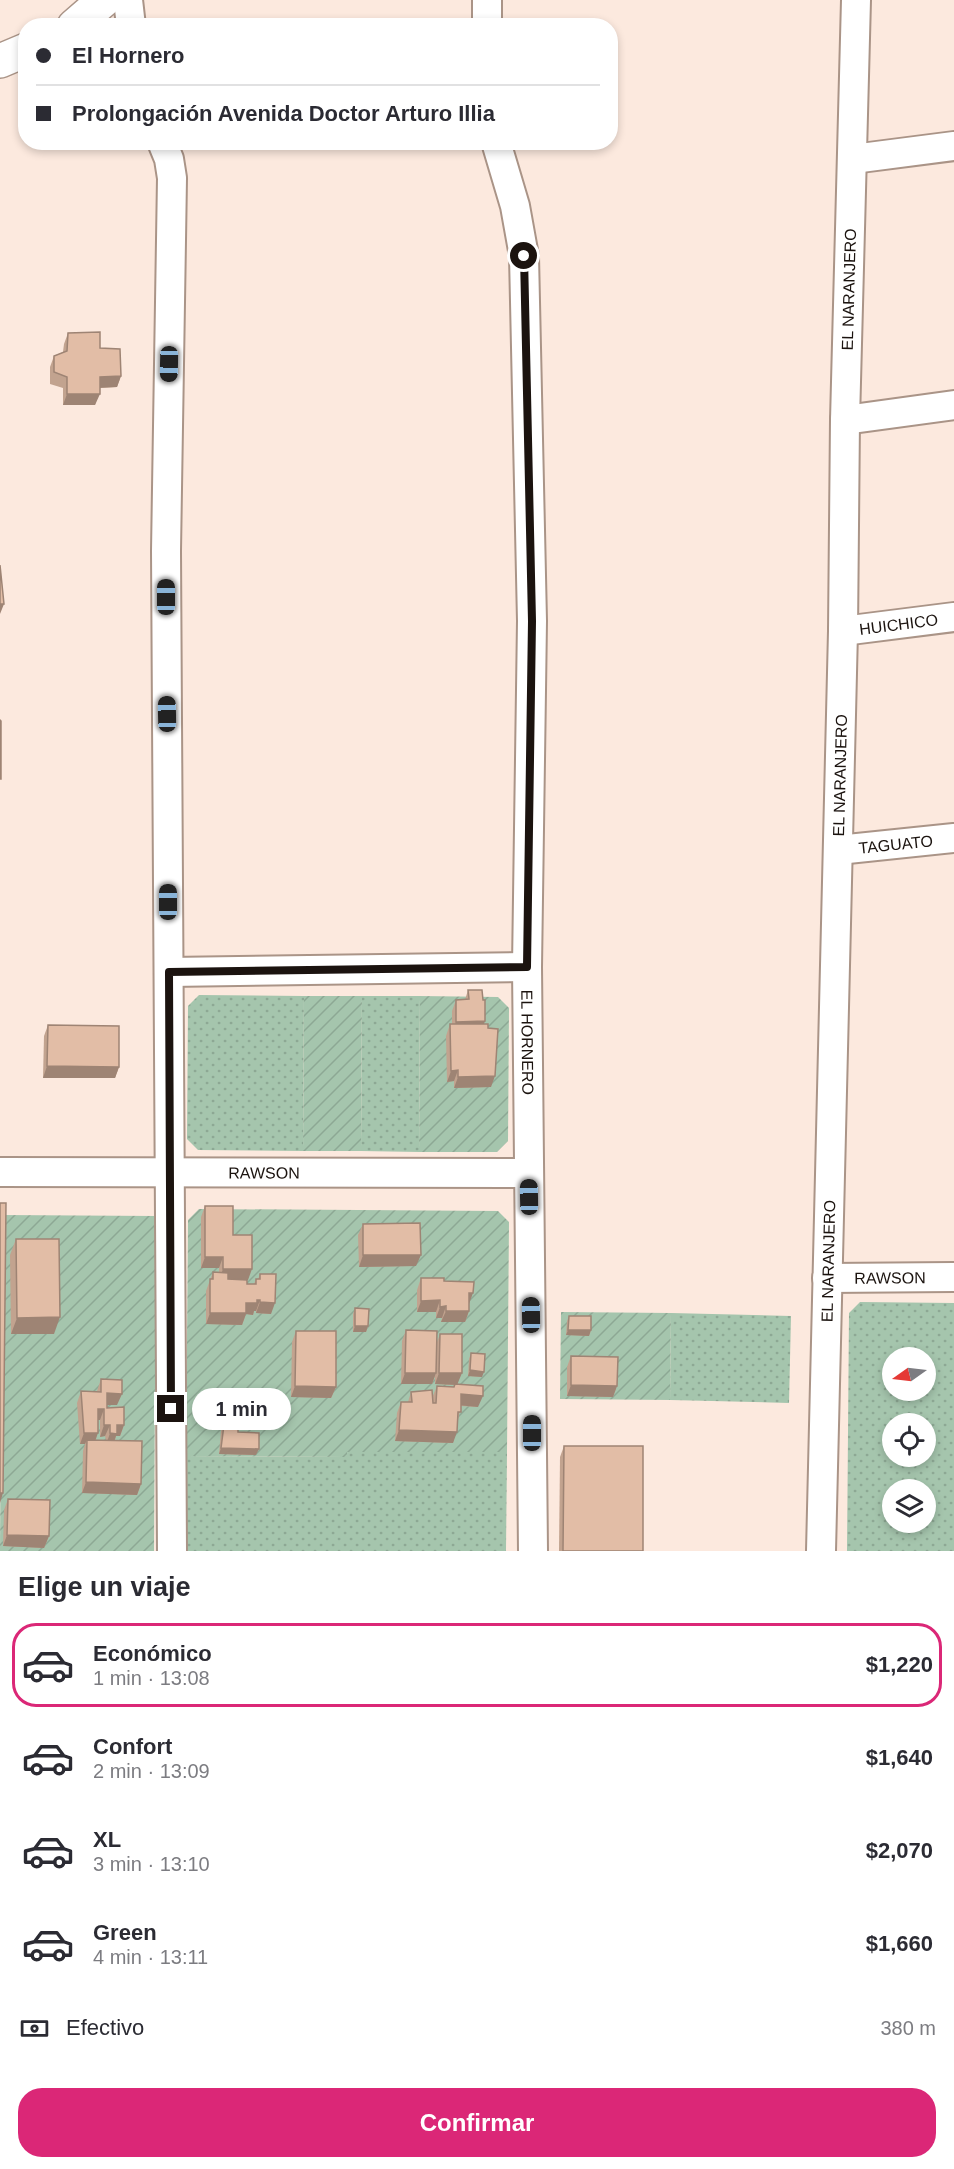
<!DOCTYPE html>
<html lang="es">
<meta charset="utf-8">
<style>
:root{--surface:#fff;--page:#f7f7f7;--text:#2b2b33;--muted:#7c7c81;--line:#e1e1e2;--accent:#db2777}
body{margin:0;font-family:Helvetica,sans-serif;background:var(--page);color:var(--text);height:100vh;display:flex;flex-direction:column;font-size:22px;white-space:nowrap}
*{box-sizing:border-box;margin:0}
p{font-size:20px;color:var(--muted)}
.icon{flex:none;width:33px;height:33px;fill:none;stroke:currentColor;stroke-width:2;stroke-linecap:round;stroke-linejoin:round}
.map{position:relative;height:1551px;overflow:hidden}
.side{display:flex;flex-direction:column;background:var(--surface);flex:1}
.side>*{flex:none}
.banner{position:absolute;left:18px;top:18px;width:600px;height:132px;border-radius:24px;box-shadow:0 3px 9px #0003;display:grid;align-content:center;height:132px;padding:0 18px;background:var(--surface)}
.needle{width:39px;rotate:256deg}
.buttons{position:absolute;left:882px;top:1347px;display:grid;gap:12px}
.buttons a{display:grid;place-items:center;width:54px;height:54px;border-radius:50%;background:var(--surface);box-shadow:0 3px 9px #0003;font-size:30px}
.end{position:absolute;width:27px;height:27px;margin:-14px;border:8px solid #1b130f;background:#fff;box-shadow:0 0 0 3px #fff}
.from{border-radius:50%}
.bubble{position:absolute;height:42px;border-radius:21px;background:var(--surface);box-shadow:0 3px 9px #0003;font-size:20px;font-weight:700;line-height:42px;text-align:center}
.car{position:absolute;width:18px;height:36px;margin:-18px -9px;border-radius:8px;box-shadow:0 0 4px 2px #0007;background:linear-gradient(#222 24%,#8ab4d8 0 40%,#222 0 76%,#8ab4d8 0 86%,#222 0)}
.banner b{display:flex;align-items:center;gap:21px;height:57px;font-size:22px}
.banner b+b{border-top:2px solid var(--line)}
.banner i{width:15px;height:15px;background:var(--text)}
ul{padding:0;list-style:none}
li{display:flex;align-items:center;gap:18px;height:84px;margin:0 12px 9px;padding:0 6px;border:3px solid transparent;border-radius:24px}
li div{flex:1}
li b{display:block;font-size:22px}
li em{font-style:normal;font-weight:700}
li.on{border-color:var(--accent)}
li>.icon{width:54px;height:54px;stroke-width:1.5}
h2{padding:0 18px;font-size:27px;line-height:72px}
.pay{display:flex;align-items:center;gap:15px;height:66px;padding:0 18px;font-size:22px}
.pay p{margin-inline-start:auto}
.button{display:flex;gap:12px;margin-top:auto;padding:12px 18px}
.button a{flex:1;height:69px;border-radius:24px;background:var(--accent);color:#fff;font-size:24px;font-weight:700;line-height:69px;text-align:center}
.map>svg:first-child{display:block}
.grass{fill:url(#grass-dots);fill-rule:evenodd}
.garden{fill:url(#garden-furrows)}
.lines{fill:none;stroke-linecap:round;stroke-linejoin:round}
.minor-casing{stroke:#aa9487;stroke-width:32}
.tertiary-casing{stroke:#aa9487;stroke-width:36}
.minor{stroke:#fff;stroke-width:28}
.tertiary{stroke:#fff;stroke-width:33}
.wall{fill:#c2a38f;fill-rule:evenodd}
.shaded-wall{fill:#9e8474}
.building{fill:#e2bda6;stroke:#9e8474;stroke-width:1.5}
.route{stroke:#1b130f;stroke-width:8}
.labels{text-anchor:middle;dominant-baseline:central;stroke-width:6;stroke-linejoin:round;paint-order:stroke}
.street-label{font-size:16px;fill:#1b130f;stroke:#fef9f6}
</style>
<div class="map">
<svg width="954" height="1551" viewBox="0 0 954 1551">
<defs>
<pattern id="grass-dots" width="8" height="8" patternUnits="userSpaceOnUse" patternTransform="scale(1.5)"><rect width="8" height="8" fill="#a5c5ad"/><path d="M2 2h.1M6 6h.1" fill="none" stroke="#8da894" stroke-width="1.8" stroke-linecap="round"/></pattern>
<pattern id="garden-furrows" width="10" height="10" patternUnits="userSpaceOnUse" patternTransform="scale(1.5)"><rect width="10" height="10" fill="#a5c5ad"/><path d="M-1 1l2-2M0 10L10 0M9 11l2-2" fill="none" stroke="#8da894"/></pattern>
</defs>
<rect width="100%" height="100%" fill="#fce9de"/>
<g class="grass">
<polygon points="199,995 304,996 303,1151 198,1150 187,1139 188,1006"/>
<polygon points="362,996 420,996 419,1152 361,1151"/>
<path d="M860,1302L954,1303V1551H847L849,1313ZM892,1358H926V1390H892ZM892,1424H926V1456H892ZM892,1490H926V1522H892Z"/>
<polygon points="671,1313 791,1316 789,1403 670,1400"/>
<polygon points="347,1452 507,1452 506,1551 185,1551 186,1456 346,1457"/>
</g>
<g class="garden">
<polygon points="304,996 362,996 361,1151 303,1151"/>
<polygon points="420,996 498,997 509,1008 508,1141 497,1152 419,1152"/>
<polygon points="199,1209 498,1211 509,1222 507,1452 347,1452 347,1457 186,1456 188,1220"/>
<polygon points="2,1215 156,1216 154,1551 0,1551"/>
<polygon points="561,1312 671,1313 670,1400 560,1399"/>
</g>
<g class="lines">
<g class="minor-casing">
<g id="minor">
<polyline points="128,0 131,26"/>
<polyline points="487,26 487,0"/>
<polyline points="162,142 169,159 172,178 166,551 172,1551"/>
<path id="s1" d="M496,142L515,206L524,256L532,621L527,967L533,1551"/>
<polyline points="853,159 954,146"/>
<polyline points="845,420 954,405"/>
<path id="s2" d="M843,631L954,617"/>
<path id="s3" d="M838,850L954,838"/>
<polyline points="169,972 527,967"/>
<path id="s4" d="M0,1172L529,1173"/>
<path id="s5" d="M827,1278L954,1277"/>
<path id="s6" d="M821,1551L843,631L845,420L856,0"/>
</g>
</g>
<g class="tertiary-casing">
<g id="tertiary">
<polyline points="74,26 104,0"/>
<polyline points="0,61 26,50"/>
</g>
</g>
<use href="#minor" class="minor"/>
<use href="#tertiary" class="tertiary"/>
</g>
<g class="wall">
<polygon points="68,333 100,348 121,376 117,387 100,388 95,405 63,405 63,388 50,384 50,367 54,356 63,352 64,344"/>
<polygon points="468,990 484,1024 491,1087 454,1088 454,1081 447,1082 446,1036 450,1024 452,1024 452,1011 456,1000 465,1000"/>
<polygon points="48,1025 119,1067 115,1078 43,1078 44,1036"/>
<polygon points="205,1206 233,1235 248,1280 247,1280 247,1284 254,1284 256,1279 258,1279 260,1274 271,1314 256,1313 256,1311 254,1311 253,1315 246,1314 242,1325 206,1324 206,1291 213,1272 219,1272 219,1268 201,1268 201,1217"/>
<polygon points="363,1224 416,1266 359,1267 358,1235"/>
<polygon points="16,1239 54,1334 11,1334 10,1255"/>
<polygon points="421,1278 444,1281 469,1304 469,1311 465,1322 441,1322 442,1318 436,1318 436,1312 417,1312 417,1290"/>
<polygon points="355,1308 368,1326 366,1332 353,1332 353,1314"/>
<polygon points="569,1316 591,1330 589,1336 566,1335 567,1321"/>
<polygon points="406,1330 437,1342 440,1334 458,1384 478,1407 461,1406 453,1443 395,1441 397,1413 401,1402 408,1402 411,1392 432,1398 437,1386 453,1387 454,1385 435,1384 435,1376 432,1384 401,1384 402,1341"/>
<polygon points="296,1331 336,1387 331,1398 291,1397 292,1342"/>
<polygon points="471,1353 482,1377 468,1376 469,1359"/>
<polygon points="571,1356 617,1386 613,1397 567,1396 567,1367"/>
<path d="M101,1379L117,1405H107V1408L124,1425L120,1436H116L115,1440L141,1484L137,1495L82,1493L83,1451L85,1444H80L77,1403L81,1391H97ZM98,1420H100V1437L105,1436L106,1440H96Z"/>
<polygon points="224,1425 238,1432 256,1455 219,1454 221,1431"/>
<polygon points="564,1446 643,1551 559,1551 560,1457"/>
<polygon points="8,1499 49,1536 44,1548 3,1546 4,1510"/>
</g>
<g class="shaded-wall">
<polygon points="121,376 117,387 96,388 100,377"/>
<polygon points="67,394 100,394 95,405 63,405"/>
<polygon points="0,604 4,604 0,614"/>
<polygon points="485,1021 481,1033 452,1033 456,1022"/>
<polygon points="47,1066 119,1067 115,1078 43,1078"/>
<polygon points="458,1070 454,1081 447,1082 451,1071"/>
<polygon points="495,1076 491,1087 454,1088 458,1077"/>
<polygon points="363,1255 421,1255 416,1266 359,1267"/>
<polygon points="205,1257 223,1257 219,1268 201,1268"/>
<polygon points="223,1269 252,1269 248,1280 219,1280"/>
<polygon points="469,1293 473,1293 469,1304"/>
<polygon points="257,1300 260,1300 256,1311 254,1311 253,1315 246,1314 242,1325 206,1324 210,1313"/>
<polygon points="440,1300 436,1312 417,1312 421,1301"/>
<polygon points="260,1302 275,1303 271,1314 256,1313"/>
<polygon points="446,1306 442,1318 436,1318 440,1307"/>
<polygon points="446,1311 469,1311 465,1322 441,1322"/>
<polygon points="60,1317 54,1334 11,1334 17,1318"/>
<polygon points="355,1326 368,1326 366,1332 353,1332"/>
<polygon points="568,1330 591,1330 589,1336 566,1335"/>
<polygon points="470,1370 484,1372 482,1377 468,1376"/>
<polygon points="405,1373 436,1373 432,1384 401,1384"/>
<polygon points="439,1373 462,1373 457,1385 435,1384"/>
<polygon points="571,1385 617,1386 613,1397 567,1396"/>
<polygon points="295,1386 336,1387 331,1398 291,1397"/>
<polygon points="107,1393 122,1394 117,1405 103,1405"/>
<polygon points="461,1394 483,1396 478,1407 457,1405"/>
<polygon points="98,1409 104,1409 100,1420 94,1420"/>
<polygon points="104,1425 110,1425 105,1436 100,1437"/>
<polygon points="117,1425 124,1425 120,1436 116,1436 113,1445 106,1445 110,1433"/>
<polygon points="399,1430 457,1432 453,1443 395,1441"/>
<polygon points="84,1433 98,1433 94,1444 87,1440 85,1444 80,1444"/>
<polygon points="221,1448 259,1449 256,1455 219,1454"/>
<polygon points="86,1482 141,1484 137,1495 82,1493"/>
<polygon points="0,1493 3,1493 0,1503"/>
<polygon points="7,1535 49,1536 44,1548 3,1546"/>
</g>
<g class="building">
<polygon points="100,332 100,348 120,349 121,376 100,377 100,394 67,394 67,377 54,372 54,356 67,351 68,333"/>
<polygon points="0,565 4,604 0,604"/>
<polygon points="0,720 1,721 1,779 0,779"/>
<polygon points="468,990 482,990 483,1000 485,1000 485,1021 456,1022 456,1000 469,999"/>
<polygon points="450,1024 488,1024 488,1028 498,1029 495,1076 458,1077 458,1070 451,1071"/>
<polygon points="48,1025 119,1026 119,1067 47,1066"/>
<polygon points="0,1203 6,1203 3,1493 0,1493"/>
<polygon points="205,1206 233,1206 233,1235 252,1235 252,1269 223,1269 223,1257 205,1257"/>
<polygon points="420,1223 421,1255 363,1255 363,1224"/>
<polygon points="16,1239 59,1239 60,1317 17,1318"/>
<polygon points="213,1272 228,1273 228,1279 247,1280 247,1284 256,1284 256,1279 260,1279 260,1274 276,1274 275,1303 260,1302 260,1300 257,1300 257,1303 246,1303 246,1313 210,1313 210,1279 213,1279"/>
<polygon points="421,1278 444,1278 444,1281 474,1282 473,1293 469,1293 469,1311 446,1311 446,1306 440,1307 440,1300 421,1301"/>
<polygon points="355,1308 369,1309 368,1326 355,1326"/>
<polygon points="569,1316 591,1316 591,1330 568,1330"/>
<polygon points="406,1330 437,1331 436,1373 405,1373"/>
<polygon points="296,1331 336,1331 336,1387 295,1386"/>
<polygon points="440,1334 462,1334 462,1373 439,1373"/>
<polygon points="471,1353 485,1354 484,1372 470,1370"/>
<polygon points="571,1356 618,1357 617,1386 571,1385"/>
<polygon points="101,1379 122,1380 122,1394 107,1393 107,1408 124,1407 124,1425 117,1425 117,1434 110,1433 110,1425 104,1425 104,1409 98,1409 98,1433 84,1433 81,1391 101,1392"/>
<polygon points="455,1384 483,1386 483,1396 461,1394 461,1412 458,1412 457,1432 399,1430 401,1402 412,1402 411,1392 432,1390 433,1403 436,1403 437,1386 454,1387"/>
<polygon points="224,1425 238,1425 238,1432 259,1433 259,1449 221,1448"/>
<polygon points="87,1440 142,1441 141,1484 86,1482"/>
<polygon points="564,1446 643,1446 643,1551 563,1551"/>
<polygon points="8,1499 50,1500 49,1536 7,1535"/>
</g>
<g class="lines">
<polyline class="route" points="171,1409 169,972 527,967 532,621 524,256"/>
</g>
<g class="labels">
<g class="street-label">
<text stroke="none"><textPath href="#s6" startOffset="1262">EL NARANJERO</textPath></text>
<text stroke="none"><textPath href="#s2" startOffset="56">HUICHICO</textPath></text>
<text stroke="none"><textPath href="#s6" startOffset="776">EL NARANJERO</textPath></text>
<text stroke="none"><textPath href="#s3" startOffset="58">TAGUATO</textPath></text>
<text stroke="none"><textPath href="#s1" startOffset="904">EL HORNERO</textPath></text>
<text stroke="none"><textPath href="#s4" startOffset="264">RAWSON</textPath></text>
<text stroke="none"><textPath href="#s6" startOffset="290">EL NARANJERO</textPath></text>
<text stroke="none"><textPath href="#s5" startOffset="63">RAWSON</textPath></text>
</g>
</g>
</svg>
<div class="buttons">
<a><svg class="needle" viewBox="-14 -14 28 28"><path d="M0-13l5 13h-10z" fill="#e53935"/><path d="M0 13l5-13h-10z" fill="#7c7c81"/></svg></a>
<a><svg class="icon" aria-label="locate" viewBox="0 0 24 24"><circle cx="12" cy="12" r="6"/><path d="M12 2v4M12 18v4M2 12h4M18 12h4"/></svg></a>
<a><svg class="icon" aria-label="layers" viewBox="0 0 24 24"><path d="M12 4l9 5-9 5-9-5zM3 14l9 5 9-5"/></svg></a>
</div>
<i class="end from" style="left:524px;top:256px"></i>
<i class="end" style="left:171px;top:1409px"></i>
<div class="bubble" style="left:192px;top:1388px;width:99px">1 min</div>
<i class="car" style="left:169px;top:364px;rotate:181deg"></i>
<i class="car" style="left:166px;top:597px;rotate:0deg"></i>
<i class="car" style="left:167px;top:714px;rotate:359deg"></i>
<i class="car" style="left:168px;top:902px;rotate:0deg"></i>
<i class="car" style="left:529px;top:1197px;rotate:359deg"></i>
<i class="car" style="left:531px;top:1315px;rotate:359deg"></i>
<i class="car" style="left:532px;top:1433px;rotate:0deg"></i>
<div class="banner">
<b><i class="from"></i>El Hornero</b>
<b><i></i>Prolongación Avenida Doctor Arturo Illia</b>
</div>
</div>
<section class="side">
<h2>Elige un viaje</h2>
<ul>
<li class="on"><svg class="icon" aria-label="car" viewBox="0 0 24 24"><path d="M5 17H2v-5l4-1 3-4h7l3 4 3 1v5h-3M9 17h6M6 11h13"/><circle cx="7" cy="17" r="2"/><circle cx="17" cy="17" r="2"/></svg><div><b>Económico</b><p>1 min · 13:08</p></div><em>$1,220</em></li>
<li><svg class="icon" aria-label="car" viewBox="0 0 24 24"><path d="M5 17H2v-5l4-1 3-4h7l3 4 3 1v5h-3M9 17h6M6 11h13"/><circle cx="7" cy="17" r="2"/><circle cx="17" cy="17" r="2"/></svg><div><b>Confort</b><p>2 min · 13:09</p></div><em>$1,640</em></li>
<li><svg class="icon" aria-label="car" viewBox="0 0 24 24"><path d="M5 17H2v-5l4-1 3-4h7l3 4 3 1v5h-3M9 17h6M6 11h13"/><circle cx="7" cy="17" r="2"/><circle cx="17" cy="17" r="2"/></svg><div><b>XL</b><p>3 min · 13:10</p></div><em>$2,070</em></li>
<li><svg class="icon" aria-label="car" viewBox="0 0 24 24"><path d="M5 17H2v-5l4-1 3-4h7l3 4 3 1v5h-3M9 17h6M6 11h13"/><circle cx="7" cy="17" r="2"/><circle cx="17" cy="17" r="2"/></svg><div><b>Green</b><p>4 min · 13:11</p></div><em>$1,660</em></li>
</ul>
<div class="pay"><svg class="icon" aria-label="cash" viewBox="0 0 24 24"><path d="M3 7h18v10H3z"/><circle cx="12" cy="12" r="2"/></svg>Efectivo<p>380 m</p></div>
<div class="button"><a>Confirmar</a></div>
</section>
